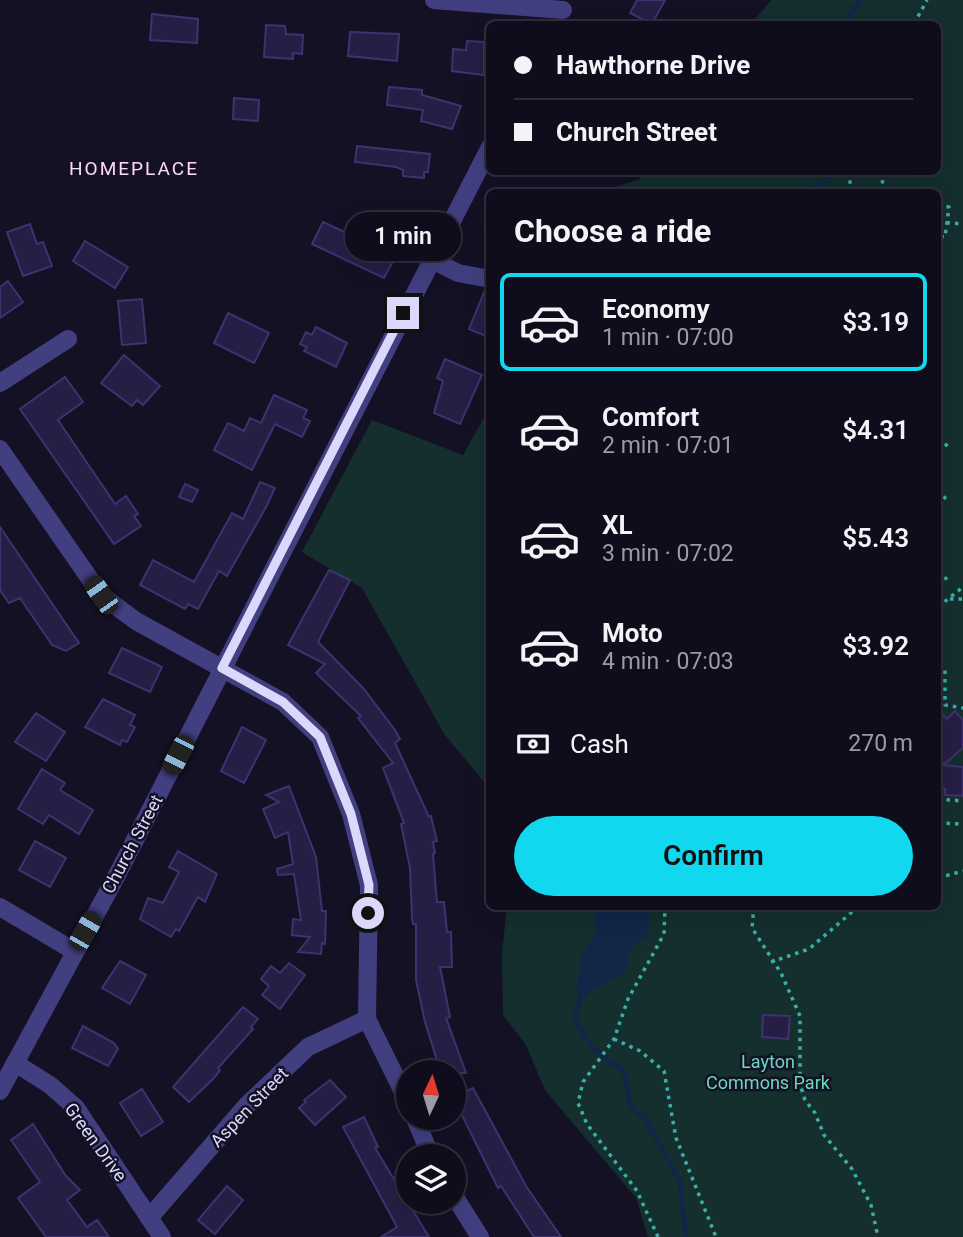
<!DOCTYPE html>
<meta charset="utf-8">
<style>
:root{--surface:#0f0d1c;--page:#1d1b29;--text:#f1f3f6;--muted:#9b9ca3;--line:#2f2d3b;--accent:#11d8ef}
body{margin:0;font-family:Roboto,sans-serif;background:var(--page);color:var(--text);height:100vh;display:flex;flex-direction:column;font-size:26px;white-space:nowrap}
*{box-sizing:border-box;margin:0}
p{font-size:23px;color:var(--muted)}
.icon{flex:none;width:38px;height:38px;fill:none;stroke:currentColor;stroke-width:2;stroke-linecap:round;stroke-linejoin:round}
.map{position:relative;flex:1;overflow:hidden}
.details{position:absolute;left:486px;top:189px;width:455px;height:721px;display:flex;flex-direction:column;background:var(--surface);border-radius:10px;box-shadow:0 7px 28px #0002,0 0 0 2px var(--line)}
.details>*{flex:none}
.guide{position:absolute;left:486px;top:21px;width:455px;height:154px;border-radius:10px;box-shadow:0 7px 28px #0002,0 0 0 2px var(--line);display:grid;align-content:center;height:154px;padding:0 28px;background:var(--surface)}
.needle{width:46px;rotate:4deg}
.fabs{position:absolute;left:396px;top:1060px;display:grid;gap:14px}
.fabs a{display:grid;place-items:center;width:70px;height:70px;border-radius:50%;background:var(--surface);box-shadow:0 7px 28px #0002,0 0 0 2px var(--line);font-size:35px}
.end{position:absolute;width:32px;height:32px;margin:-16px;border:9px solid #dcd8fc;background:#111;box-shadow:0 0 0 4px #111}
.from{border-radius:50%}
.bubble{position:absolute;height:49px;border-radius:24px;background:var(--surface);box-shadow:0 7px 28px #0002,0 0 0 2px var(--line);font-size:23px;font-weight:600;line-height:49px;text-align:center}
.car{position:absolute;width:21px;height:42px;margin:-21px -10px;border-radius:9px;box-shadow:0 0 5px 2px #0007;background:linear-gradient(#222 24%,#8ab4d8 0 40%,#222 0 76%,#8ab4d8 0 86%,#222 0)}
.guide b{display:flex;align-items:center;gap:24px;height:66px;font-size:26px}
.guide b+b{border-top:2px solid var(--line)}
.guide i{width:18px;height:18px;background:var(--text)}
ul{padding:0;list-style:none}
li{display:flex;align-items:center;gap:21px;height:98px;margin:0 14px 10px;padding:0 14px;border:4px solid transparent;border-radius:10px}
li div{flex:1}
li b{display:block;font-size:26px}
li em{font-style:normal;font-weight:600}
li.on{border-color:var(--accent)}
li>.icon{width:63px;height:63px;stroke-width:1.5}
h2{padding:0 28px;font-size:32px;line-height:84px}
.pay{display:flex;align-items:center;gap:18px;height:77px;padding:0 28px;font-size:26px}
.pay p{margin-inline-start:auto}
.cta{display:flex;gap:14px;margin-top:auto;padding:14px 28px}
.cta a{flex:1;height:80px;border-radius:42px;background:var(--accent);color:#111;font-size:28px;font-weight:600;line-height:80px;text-align:center}
.map>svg:first-child{display:block}
.green{fill:#142f2e}
.water{fill:#122648}
.lines{fill:none;stroke-linecap:round;stroke-linejoin:round}
.stream{stroke:#122648;stroke-width:5}
.building{fill:#261e45;stroke:#3e326f;stroke-width:2}
.path{stroke:#38b0a9;stroke-width:3.5;stroke-dasharray:3.5 5;stroke-linecap:butt}
.minor{stroke:#423f81;stroke-width:18}
.route{stroke:#dcd8fc;stroke-width:9}
.labels{text-anchor:middle;dominant-baseline:central;stroke-width:5;stroke-linejoin:round;paint-order:stroke}
.street-label{font-size:18px;fill:#dcd8fc;stroke:#141125}
.park-label{font-size:18px;fill:#68d8bd;stroke:#141125}
.neighbourhood-label{font-size:19px;letter-spacing:2px;fill:#fdd9f0;stroke:#141125}
</style>
<div class="map">
<svg width="963" height="1237" viewBox="0 0 963 1237">
<rect width="100%" height="100%" fill="#141125"/>
<g class="green">
<polygon points="771,0 963,0 963,1237 648,1237 636,1198 545,1090 526,1045 503,1015 502,953 507,907 938,906 938,192 617,192 612,188 638,180 645,172 938,172 938,24 751,24"/>
<polygon points="490,407 490,789 445,735 362,588 302,552 372,420 463,455"/>
</g>
<polygon class="water" points="593,907 647,907 650,920 647,936 630,949 625,973 589,992 586,997 576,993 581,958 596,931"/>
<g class="lines">
<g class="stream">
<polyline points="849,24 850,16 861,0"/>
<polyline points="801,192 819,186 835,172"/>
<polyline points="583,991 574,1019 591,1046 625,1073 630,1105 647,1121 680,1182 686,1237"/>
</g>
</g>
<g class="building">
<polygon points="637,0 665,0 652,24 630,13"/>
<polygon points="152,14 198,19 197,43 150,40"/>
<polygon points="266,25 285,26 286,34 303,35 302,54 293,53 293,59 264,57"/>
<polygon points="350,32 399,34 397,61 348,56"/>
<polygon points="467,41 484,42 484,75 452,71 453,49 466,50"/>
<polygon points="389,87 422,90 422,95 461,106 452,129 421,121 423,110 387,105"/>
<polygon points="234,98 259,100 258,121 233,119"/>
<polygon points="357,146 430,154 428,172 424,172 424,178 403,176 403,170 396,167 355,162"/>
<polygon points="323,222 396,256 384,278 312,244"/>
<polygon points="30,224 37,244 43,242 52,266 23,276 7,232"/>
<polygon points="85,241 128,267 115,288 73,261"/>
<polygon points="8,281 23,302 0,318 0,287"/>
<polygon points="485,290 490,290 490,338 469,329"/>
<polygon points="142,299 146,343 122,345 118,301"/>
<polygon points="228,313 269,333 254,363 214,343"/>
<polygon points="316,327 347,343 336,367 304,351 307,347 300,344 306,332 312,335"/>
<polygon points="124,355 160,386 143,405 137,400 132,406 101,383"/>
<polygon points="445,359 482,375 460,424 434,413 443,381 437,378"/>
<polygon points="65,377 83,402 58,420 115,504 126,496 138,514 134,516 141,526 114,544 20,409"/>
<polygon points="274,395 307,410 303,418 310,421 302,437 275,424 252,470 214,450 228,423 244,431 250,418 261,423"/>
<polygon points="260,482 275,488 266,507 227,576 219,571 198,609 188,604 185,609 140,585 153,560 194,582 232,513 243,519"/>
<polygon points="185,484 198,490 192,502 179,497"/>
<polygon points="0,527 79,643 66,651 52,645 20,598 9,603 0,590"/>
<polygon points="329,570 350,580 318,642 363,688 395,730 400,739 395,743 429,817 431,816 437,841 433,842 435,853 433,854 437,902 444,902 447,932 451,932 452,967 440,967 450,1017 446,1018 466,1073 441,1073 425,1022 416,980 416,924 413,924 412,919 410,868 401,824 404,823 383,768 393,763 358,718 361,716 316,673 325,664 288,645"/>
<polygon points="122,648 162,667 150,692 109,673"/>
<polygon points="103,699 135,715 130,725 135,727 127,742 122,740 120,745 85,727"/>
<polygon points="938,709 947,719 955,711 963,720 963,748 943,765 963,767 963,796 945,795 945,789 938,789"/>
<polygon points="36,713 65,732 46,761 15,742"/>
<polygon points="242,727 266,740 244,783 221,771"/>
<polygon points="42,769 65,783 60,790 93,810 79,834 49,815 43,824 18,809"/>
<polygon points="289,786 316,857 322,911 326,911 325,944 322,943 321,954 298,952 310,937 292,935 293,919 301,920 294,874 278,875 277,869 293,864 288,832 275,838 263,809 279,802 266,795"/>
<polygon points="35,841 66,858 50,887 19,870"/>
<polygon points="178,851 217,874 205,902 198,897 179,931 176,929 171,937 140,919 148,898 163,903 179,872 169,867"/>
<polygon points="120,961 146,975 130,1004 102,988"/>
<polygon points="289,963 305,975 280,1009 262,995 269,986 261,979 271,966 280,973"/>
<polygon points="243,1007 258,1019 251,1027 253,1029 218,1068 220,1070 214,1078 189,1102 173,1087"/>
<polygon points="763,1015 790,1016 788,1039 762,1037"/>
<polygon points="83,1026 114,1043 118,1049 108,1066 72,1048"/>
<polygon points="330,1080 346,1097 315,1125 299,1108 306,1102 304,1100"/>
<polygon points="473,1088 526,1186 561,1237 534,1237 501,1186 498,1188 453,1097"/>
<polygon points="142,1089 163,1122 141,1136 120,1103"/>
<polygon points="364,1117 378,1147 375,1148 429,1237 381,1237 397,1227 343,1127"/>
<polygon points="33,1124 66,1176 80,1190 67,1200 87,1227 97,1220 109,1237 46,1237 18,1198 40,1182 11,1140"/>
<polygon points="227,1186 243,1200 215,1234 198,1220"/>
</g>
<g class="lines">
<g class="path">
<polyline points="914,24 927,0"/>
<polyline points="848,172 852,192"/>
<polyline points="881,192 884,172"/>
<polyline points="938,206 949,207 945,237 938,236"/>
<polyline points="938,222 963,224"/>
<polyline points="938,451 949,443"/>
<polyline points="938,490 946,499"/>
<polyline points="938,585 951,574"/>
<polyline points="950,599 963,599"/>
<polyline points="938,607 963,587"/>
<polyline points="938,666 945,670 945,705 963,708"/>
<polyline points="938,799 963,801"/>
<polyline points="938,823 963,824"/>
<polyline points="938,878 963,871"/>
<polyline points="754,906 752,928 781,973 800,1016 800,1084 805,1100 815,1113 824,1135 852,1169 871,1205 878,1237"/>
<polyline points="771,962 809,949 859,906"/>
<polyline points="614,1039 640,1051 664,1071 676,1138 716,1237"/>
<polyline points="658,1237 637,1191 587,1124 578,1103 583,1082 614,1039 628,999 664,934 665,906"/>
</g>
<g class="minor">
<polyline points="434,0 563,10"/>
<polyline points="430,259 458,273 490,279"/>
<polyline points="0,383 68,339"/>
<polyline points="0,449 101,595 136,621 283,702 320,737 351,814 369,885 367,1019 408,1102"/>
<polyline points="0,907 74,951"/>
<polyline points="15,1063 50,1085 76,1108 162,1237"/>
<polyline points="0,1091 117,875 490,147"/>
<polyline points="415,1118 431,1157"/>
<polyline points="453,1194 480,1237"/>
<polyline points="149,1218 247,1105 308,1047 367,1019"/>
</g>
</g>
<g class="lines">
<polyline class="route" points="368,913 369,885 351,814 320,737 283,702 222,668 403,313"/>
</g>
<g class="labels">
<g class="street-label">
<text transform="translate(132 844) rotate(-62)">Church Street</text>
<text transform="translate(249 1107) rotate(-46)">Aspen Street</text>
<text transform="translate(96 1142) rotate(54)">Green Drive</text>
</g>
<g class="park-label">
<text x="768" y="1061">Layton<tspan x="768" dy="21">Commons Park</tspan></text>
</g>
<g class="neighbourhood-label">
<text x="134" y="168">HOMEPLACE</text>
</g>
</g>
</svg>
<div class="fabs">
<a><svg class="needle" viewBox="-14 -14 28 28"><path d="M0-13l5 13h-10z" fill="#e53935"/><path d="M0 13l5-13h-10z" fill="#9b9ca3"/></svg></a>
<a><svg class="icon" aria-label="layers" viewBox="0 0 24 24"><path d="M12 4l9 5-9 5-9-5zM3 14l9 5 9-5"/></svg></a>
</div>
<i class="end from" style="left:368px;top:913px"></i>
<i class="end" style="left:403px;top:313px"></i>
<div class="bubble" style="left:345px;top:212px;width:116px">1 min</div>
<i class="car" style="left:101px;top:595px;rotate:325deg"></i>
<i class="car" style="left:178px;top:755px;rotate:207deg"></i>
<i class="car" style="left:85px;top:931px;rotate:30deg"></i>
<div class="guide">
<b><i class="from"></i>Hawthorne Drive</b>
<b><i></i>Church Street</b>
</div>
<section class="details">
<h2>Choose a ride</h2>
<ul>
<li class="on"><svg class="icon" aria-label="car" viewBox="0 0 24 24"><path d="M5 17H2v-5l4-1 3-4h7l3 4 3 1v5h-3M9 17h6M6 11h13"/><circle cx="7" cy="17" r="2"/><circle cx="17" cy="17" r="2"/></svg><div><b>Economy</b><p>1 min · 07:00</p></div><em>$3.19</em></li>
<li><svg class="icon" aria-label="car" viewBox="0 0 24 24"><path d="M5 17H2v-5l4-1 3-4h7l3 4 3 1v5h-3M9 17h6M6 11h13"/><circle cx="7" cy="17" r="2"/><circle cx="17" cy="17" r="2"/></svg><div><b>Comfort</b><p>2 min · 07:01</p></div><em>$4.31</em></li>
<li><svg class="icon" aria-label="car" viewBox="0 0 24 24"><path d="M5 17H2v-5l4-1 3-4h7l3 4 3 1v5h-3M9 17h6M6 11h13"/><circle cx="7" cy="17" r="2"/><circle cx="17" cy="17" r="2"/></svg><div><b>XL</b><p>3 min · 07:02</p></div><em>$5.43</em></li>
<li><svg class="icon" aria-label="car" viewBox="0 0 24 24"><path d="M5 17H2v-5l4-1 3-4h7l3 4 3 1v5h-3M9 17h6M6 11h13"/><circle cx="7" cy="17" r="2"/><circle cx="17" cy="17" r="2"/></svg><div><b>Moto</b><p>4 min · 07:03</p></div><em>$3.92</em></li>
</ul>
<div class="pay"><svg class="icon" aria-label="cash" viewBox="0 0 24 24"><path d="M3 7h18v10H3z"/><circle cx="12" cy="12" r="2"/></svg>Cash<p>270 m</p></div>
<div class="cta"><a>Confirm</a></div>
</section>
</div>
